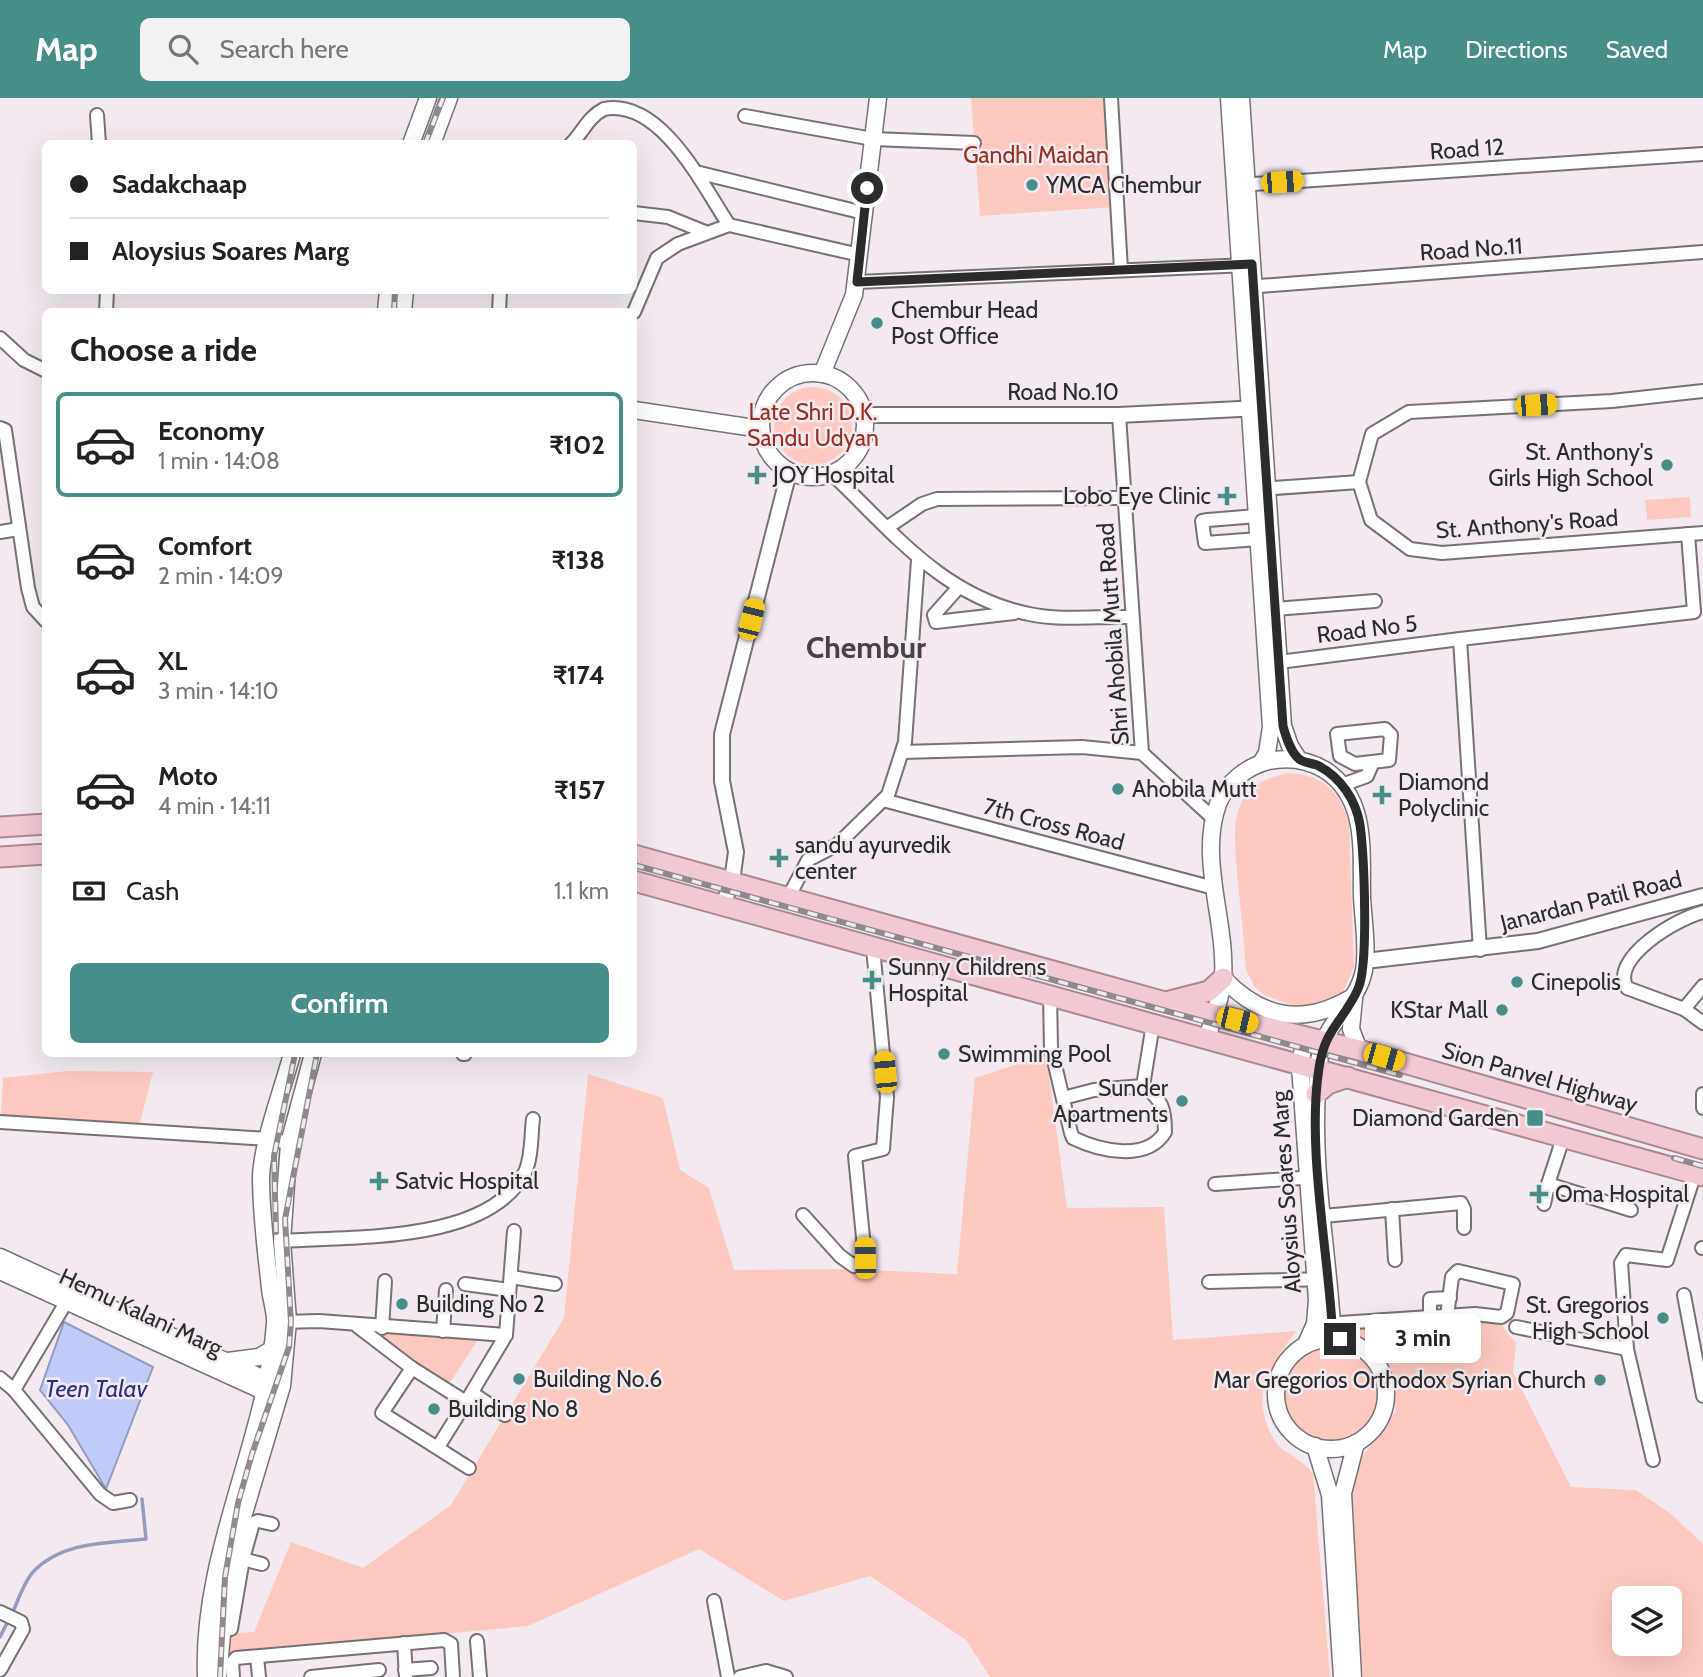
<!DOCTYPE html>
<meta charset="utf-8">
<style>
:root{--surface:#fff;--page:#f2f2f2;--text:#222;--muted:#767676;--line:#e0e0e0;--accent:#478e89}
body{margin:0;font-family:Cabin,sans-serif;background:var(--page);color:var(--text);height:100vh;display:flex;flex-direction:column;font-size:26px;white-space:nowrap}
*{box-sizing:border-box;margin:0}
p{font-size:23px;color:var(--muted)}
.icon{flex:none;width:38px;height:38px;fill:none;stroke:currentColor;stroke-width:2;stroke-linecap:round;stroke-linejoin:round}
.map{position:relative;flex:1;overflow:hidden}
.side{position:absolute;left:42px;top:210px;width:595px;height:749px;display:flex;flex-direction:column;background:var(--surface);border-radius:10px;box-shadow:0 7px 28px #0002}
.side>*{flex:none}
.guide{position:absolute;left:42px;top:42px;width:595px;height:154px;border-radius:10px;box-shadow:0 7px 28px #0002;display:grid;align-content:center;height:154px;padding:0 28px;background:var(--surface)}
.tools{position:absolute;left:1612px;top:1488px;display:grid;gap:14px}
.tools a{display:grid;place-items:center;width:70px;height:70px;border-radius:10px;background:var(--surface);box-shadow:0 7px 28px #0002;font-size:35px}
.end{position:absolute;width:32px;height:32px;margin:-16px;border:9px solid #2d2a2c;background:#fff;box-shadow:0 0 0 4px #fff}
.from{border-radius:50%}
.bubble{position:absolute;height:49px;border-radius:10px;background:var(--surface);box-shadow:0 7px 28px #0002;font-size:23px;font-weight:700;line-height:49px;text-align:center}
.car{position:absolute;width:21px;height:42px;margin:-21px -10px;border-radius:9px;box-shadow:0 0 5px 2px #0007;background:linear-gradient(#f5c518 24%,#345 0 40%,#f5c518 0 76%,#345 0 86%,#f5c518 0)}
.guide b{display:flex;align-items:center;gap:24px;height:66px;font-size:26px}
.guide b+b{border-top:2px solid var(--line)}
.guide i{width:18px;height:18px;background:var(--text)}
ul{padding:0;list-style:none}
li{display:flex;align-items:center;gap:21px;height:105px;margin:0 14px 10px;padding:0 14px;border:4px solid transparent;border-radius:10px}
li div{flex:1}
li b{display:block;font-size:26px}
li em{font-style:normal;font-weight:700}
li.current{border-color:var(--accent)}
li>.icon{width:63px;height:63px;stroke-width:1.5}
h2{padding:0 28px;font-size:32px;line-height:84px}
.pay{display:flex;align-items:center;gap:18px;height:77px;padding:0 28px;font-size:26px}
.pay p{margin-inline-start:auto}
.cta{display:flex;gap:14px;margin-top:auto;padding:14px 28px}
.cta a{flex:1;height:80px;border-radius:10px;background:var(--accent);color:#fff;font-size:28px;font-weight:700;line-height:80px;text-align:center}
header{display:flex;align-items:center;gap:42px;box-sizing:border-box;height:98px;padding:0 35px;background:var(--accent);color:#fff}
header strong{font-size:33px}
nav{display:flex;gap:38px;margin-inline-start:auto;font-size:24px}
.search{width:490px;height:63px;background:var(--page);display:flex;align-items:center;gap:18px;box-sizing:border-box;padding:0 24px;border-radius:10px;color:var(--muted);font-size:26px}
.map>svg:first-child{display:block}
.green{fill:#fdc9be;fill-rule:evenodd}
.water{fill:#c1cbf9;stroke:#959bbc;stroke-width:2}
.lines{fill:none;stroke-linecap:round;stroke-linejoin:round}
.stream{stroke:#959bbc;stroke-width:3.5}
.minor-casing{stroke:#777076;stroke-width:16}
.tertiary-casing{stroke:#777076;stroke-width:18}
.secondary-casing{stroke:#777076;stroke-width:19}
.trunk-casing{stroke:#ab8891;stroke-width:23}
.minor{stroke:#fff;stroke-width:12}
.tertiary{stroke:#fff;stroke-width:14}
.secondary{stroke:#fff;stroke-width:16}
.trunk{stroke:#f2c8d2;stroke-width:19}
.rail-casing{stroke:#8f898d;stroke-width:6}
.rail{stroke:#f2eaf0;stroke-width:3.5;stroke-dasharray:10;stroke-linecap:butt}
.route{stroke:#2d2a2c;stroke-width:9}
.poi-dot{fill:#478e89;stroke:#f2eaf0;stroke-width:2.5}
.labels{text-anchor:middle;dominant-baseline:central;stroke-width:5;stroke-linejoin:round;paint-order:stroke}
.street-label{font-size:23px;fill:#2d2a2c;stroke:#f2eaf0}
.park-label{font-size:23px;fill:#95301f;stroke:#f2eaf0}
.poi-label{font-size:23px;fill:#2d2a2c;stroke:#f2eaf0;text-anchor:start}
.water-label{font-size:24px;font-style:italic;fill:#2c2e83;stroke:#f2eaf0}
.district-label{font-size:30px;font-weight:bold;fill:#474146;stroke:#f2eaf0}
</style>
<header>
<strong>Map</strong>
<div class="search"><svg class="icon" aria-label="search" viewBox="0 0 24 24"><circle cx="10" cy="10" r="6"/><path d="M15 15l6 6"/></svg>Search here</div>
<nav><a>Map</a><a>Directions</a><a>Saved</a></nav>
</header>
<div class="map">
<svg width="1703" height="1579" viewBox="0 0 1703 1579">
<rect width="100%" height="100%" fill="#f2eaf0"/>
<g class="green">
<polygon points="971,0 1108,0 1115,109 980,118"/>
<circle cx="813" cy="328" r="39"/>
<polygon points="1690,399 1691,419 1647,422 1645,402"/>
<path d="M1289,675C1322,676 1342,695 1349,727L1354,869L1342,896L1330,906L1309,911L1294,908L1264,897L1255,889L1246,872C1244,843 1241,814 1238,785C1234,734 1224,686 1289,675Z"/>
<path d="M1046,957L1067,1110L1164,1109L1173,1242L1296,1233C1276,1261 1255,1285 1265,1321C1268,1330 1273,1343 1280,1349C1292,1359 1304,1363 1313,1376L1330,1579H990L966,1542L870,1478L784,1503L699,1451L528,1528L224,1556L227,1536L254,1534L291,1444L363,1470L451,1407L564,1220L588,976L663,1000L680,1072L709,1090L734,1172L849,1171L957,1176L975,980Z"/>
<polygon points="67,973 153,974 140,1025 1,1017 3,980"/>
<path d="M1468,1221L1498,1223L1516,1245L1513,1274L1571,1389L1636,1392L1671,1416L1703,1446V1579H1363L1350,1395L1358,1365L1395,1314V1297L1382,1260L1362,1241L1345,1230ZM1624,1500H1670V1545H1624Z"/>
<polygon points="356,1233 479,1240 446,1291"/>
<circle cx="1331" cy="1296" r="46"/>
</g>
<polygon class="water" points="64,1224 153,1269 106,1391 68,1327 40,1292"/>
<g class="lines">
<g class="stream">
<path d="M12,1516C18,1503 24,1483 34,1473C63,1443 109,1445 146,1441L142,1401"/>
<polyline points="0,1539 8,1523"/>
</g>
<g class="minor-casing">
<g id="minor">
<polyline points="1111,0 1121,172"/>
<polyline points="97,17 99,46"/>
<polyline points="745,18 873,41 974,45"/>
<path d="M571,46C583,34 588,19 604,11C662,0 705,92 729,127"/>
<polyline points="700,75 864,115"/>
<polyline points="1239,87 1703,56"/>
<polyline points="634,115 668,119 705,134"/>
<polyline points="857,184 1248,167"/>
<polyline points="1246,189 1703,154"/>
<polyline points="106,214 107,192"/>
<polyline points="499,214 500,192"/>
<polyline points="634,214 657,160 678,146 729,127 860,157"/>
<polyline points="0,240 24,262 46,273"/>
<polyline points="1703,293 1612,303 1409,314 1372,336 1359,384 1371,422 1410,451 1442,455 1703,435"/>
<polyline points="1119,317 1142,655 1214,721"/>
<polyline points="0,330 5,332 28,490 33,509 46,523"/>
<path d="M832,376C893,434 942,498 1029,516C1060,523 1098,518 1130,519"/>
<polyline points="1261,391 1359,384"/>
<polyline points="1257,418 1208,422 1202,423 1205,445 1259,441"/>
<polyline points="888,429 922,406 937,401 1124,400"/>
<polyline points="0,434 18,431"/>
<polyline points="958,490 934,517 936,524 1014,515"/>
<polyline points="1275,511 1375,503"/>
<polyline points="1279,564 1460,541"/>
<polygon points="1385,631 1391,637 1389,662 1355,666 1340,658 1337,636"/>
<polyline points="902,654 1082,649 1142,655"/>
<polyline points="1342,687 1367,678 1373,664"/>
<polyline points="883,702 1214,790"/>
<polyline points="788,800 808,762 837,747 888,697 905,644 918,462"/>
<path d="M1703,814C1678,820 1609,860 1627,890L1684,911L1703,888"/>
<polyline points="1480,852 1460,541 1694,514 1688,436"/>
<path d="M1050,898L1051,950L1071,1035L1073,1040C1100,1053 1147,1064 1165,1034C1165,1011 1162,1001 1143,988L1094,992L1063,1000"/>
<polyline points="1684,911 1703,925"/>
<polyline points="463,956 465,956"/>
<polyline points="1143,988 1153,926"/>
<polyline points="1703,996 1703,1010"/>
<polyline points="0,1024 269,1041 289,1045"/>
<polyline points="1215,1086 1316,1079"/>
<polyline points="1548,1086 1563,1040"/>
<polyline points="1544,1106 1548,1086 1631,1112"/>
<polyline points="1392,1111 1395,1162"/>
<polyline points="803,1117 840,1158 854,1168 865,1160 855,1058 883,1051 887,999 873,850"/>
<polyline points="1313,1119 1461,1105 1464,1111 1464,1130"/>
<path d="M282,1143C351,1138 489,1146 525,1074C532,1060 531,1036 533,1021"/>
<polyline points="1702,1150 1703,1150"/>
<polyline points="511,1179 555,1186"/>
<polyline points="1209,1184 1325,1181"/>
<polyline points="465,1186 509,1192"/>
<polyline points="71,1196 14,1292 100,1396 113,1405 130,1402"/>
<polyline points="1684,1197 1703,1298"/>
<polyline points="1430,1219 1430,1201 1450,1200"/>
<polyline points="281,1224 319,1223 506,1237 466,1304 412,1270 357,1228"/>
<polyline points="1325,1226 1475,1216 1501,1219 1507,1215 1513,1186 1458,1173 1452,1179 1447,1218"/>
<polyline points="1516,1229 1627,1251"/>
<polyline points="382,1230 385,1183"/>
<polyline points="443,1233 446,1192"/>
<polyline points="506,1237 514,1133"/>
<polyline points="412,1270 382,1315 469,1370"/>
<polyline points="0,1280 14,1292"/>
<polyline points="472,1295 505,1317"/>
<polyline points="438,1349 466,1304"/>
<polyline points="1653,1362 1627,1251 1621,1165 1626,1157 1667,1162 1695,1075"/>
<polyline points="234,1459 262,1466"/>
<polyline points="714,1503 728,1579"/>
<polyline points="0,1514 21,1524 23,1531 0,1572"/>
<polyline points="231,1531 243,1461 253,1425 258,1423 272,1426"/>
<polyline points="477,1543 480,1579"/>
<polyline points="404,1545 406,1579"/>
<polyline points="257,1559 259,1579"/>
<polyline points="405,1572 431,1570"/>
<polyline points="233,1579 232,1565 236,1560 444,1542 451,1546 453,1579"/>
<polyline points="311,1579 379,1572"/>
<polyline points="740,1579 766,1573 786,1579"/>
</g>
</g>
<g class="tertiary-casing">
<g id="tertiary">
<polyline points="864,317 1119,317 1260,310"/>
<polyline points="723,807 732,783 736,754 722,683 722,636 789,374"/>
<polyline points="1365,863 1538,843 1703,798"/>
</g>
</g>
<g class="secondary-casing">
<g id="secondary">
<polyline points="1229,0 1271,629 1267,655 1261,665"/>
<polyline points="1241,0 1283,628 1290,648 1299,662"/>
<polyline points="411,46 428,0"/>
<polyline points="432,46 449,0"/>
<polyline points="386,214 388,192"/>
<polyline points="403,214 405,192"/>
<circle cx="813" cy="327" r="52"/>
<polyline points="822,276 854,197 878,0"/>
<polyline points="634,312 761,331"/>
<path d="M1223,880C1261,920 1302,928 1349,901"/>
<polyline points="1354,900 1351,931 1359,952"/>
<polyline points="1305,938 1300,968 1317,1202 1315,1226 1306,1246"/>
<path d="M1207,941C1212,922 1222,900 1223,880C1227,824 1198,761 1218,706C1226,685 1247,668 1269,663C1289,659 1308,662 1325,672C1368,700 1361,753 1362,798C1363,822 1368,849 1364,872C1359,900 1336,916 1325,941C1318,955 1318,977 1317,993C1312,1070 1327,1149 1332,1226L1340,1241"/>
<polyline points="0,1159 273,1285"/>
<polyline points="0,1173 272,1297"/>
<circle cx="1331" cy="1296" r="55"/>
<polyline points="228,1263 259,1259 271,1252"/>
<polyline points="1315,1348 1330,1397 1342,1579"/>
<path d="M206,1579C201,1456 266,1344 275,1226C276,1215 271,1202 270,1190C266,1153 261,1116 261,1079C262,1045 283,990 292,956"/>
<polyline points="218,1579 227,1485 240,1429 282,1288 288,1223 282,1143 289,1045 313,956"/>
<polyline points="1353,1579 1343,1395 1356,1345"/>
</g>
</g>
<g class="trunk-casing">
<g id="trunk">
<polyline points="0,729 46,726"/>
<polyline points="634,757 1165,904 1359,952 1703,1051"/>
<polyline points="0,759 46,756"/>
<polyline points="634,783 1703,1078"/>
<polyline points="1170,903 1209,893 1223,880"/>
<polyline points="1316,996 1328,986 1348,979"/>
</g>
</g>
<use href="#minor" class="minor"/>
<use href="#tertiary" class="tertiary"/>
<use href="#secondary" class="secondary"/>
<use href="#trunk" class="trunk"/>
<g class="rail-casing">
<g id="rail">
<polyline points="425,46 443,0"/>
<polyline points="394,214 395,192"/>
<polyline points="634,767 1400,977"/>
<polyline points="1674,1060 1703,1068"/>
<polyline points="276,1134 274,1058 295,956"/>
<polyline points="220,1579 225,1479 238,1405 252,1356 289,1249 291,1224 285,1121 317,956"/>
</g>
</g>
<use href="#rail" class="rail"/>
</g>
<g class="lines">
<path class="route" d="M867,90L857,184L1252,166L1283,628C1286,639 1290,653 1299,661C1304,665 1313,665 1319,668C1341,680 1356,702 1360,727C1364,757 1369,867 1358,891C1343,924 1325,930 1319,970C1307,1046 1327,1148 1332,1226L1340,1241"/>
</g>
<g class="poi-dot">
<circle cx="1032" cy="87" r="7"/>
<circle cx="877" cy="225" r="7"/>
<circle cx="1667" cy="367" r="7"/>
<path d="M753.5 366.5h7v7h7v7h-7v7h-7v-7h-7v-7h7z"/>
<path d="M1223.5 387.5h7v7h7v7h-7v7h-7v-7h-7v-7h7z"/>
<circle cx="1118" cy="691" r="7"/>
<path d="M1378.5 686.5h7v7h7v7h-7v7h-7v-7h-7v-7h7z"/>
<path d="M775.5 749.5h7v7h7v7h-7v7h-7v-7h-7v-7h7z"/>
<path d="M868.5 871.5h7v7h7v7h-7v7h-7v-7h-7v-7h7z"/>
<circle cx="1517" cy="884" r="7"/>
<circle cx="1502" cy="912" r="7"/>
<circle cx="944" cy="956" r="7"/>
<circle cx="1182" cy="1003" r="7"/>
<rect x="1526" y="1011" width="18" height="18" rx="3.5"/>
<path d="M375.5 1072.5h7v7h7v7h-7v7h-7v-7h-7v-7h7z"/>
<path d="M1535.5 1085.5h7v7h7v7h-7v7h-7v-7h-7v-7h7z"/>
<circle cx="402" cy="1206" r="7"/>
<circle cx="1663" cy="1220" r="7"/>
<circle cx="519" cy="1281" r="7"/>
<circle cx="1600" cy="1282" r="7"/>
<circle cx="434" cy="1311" r="7"/>
</g>
<g class="labels">
<g class="street-label">
<text transform="translate(1467 51) rotate(-4)">Road 12</text>
<text transform="translate(1471 151) rotate(-4)">Road No.11</text>
<text x="1063" y="294">Road No.10</text>
<text transform="translate(1527 426) rotate(-4)">St. Anthony's Road</text>
<text transform="translate(1367 531) rotate(-7)">Road No 5</text>
<text transform="translate(1113 536) rotate(-94)">Shri Ahobila Mutt Road</text>
<text transform="translate(1054 726) rotate(15)">7th Cross Road</text>
<text transform="translate(1591 803) rotate(-14)">Janardan Patil Road</text>
<text transform="translate(1540 979) rotate(16)">Sion Panvel Highway</text>
<text transform="translate(1286 1094) rotate(-94)">Aloysius Soares Marg</text>
<text transform="translate(141 1214) rotate(25)">Hemu Kalani Marg</text>
</g>
<g class="park-label">
<text x="1036" y="57">Gandhi Maidan</text>
<text x="813" y="314">Late Shri D.K.<tspan x="813" dy="26">Sandu Udyan</tspan></text>
</g>
<g class="poi-label">
<text x="1046" y="87">YMCA Chembur</text>
<text x="891" y="212">Chembur Head<tspan x="891" dy="26">Post Office</tspan></text>
<text x="1653" y="354" text-anchor="end">St. Anthony's<tspan x="1653" dy="26">Girls High School</tspan></text>
<text x="773" y="377">JOY Hospital</text>
<text x="1211" y="398" text-anchor="end">Lobo Eye Clinic</text>
<text x="1398" y="684">Diamond<tspan x="1398" dy="26">Polyclinic</tspan></text>
<text x="1132" y="691">Ahobila Mutt</text>
<text x="795" y="747">sandu ayurvedik<tspan x="795" dy="26">center</tspan></text>
<text x="888" y="869">Sunny Childrens<tspan x="888" dy="26">Hospital</tspan></text>
<text x="1531" y="884">Cinepolis</text>
<text x="1488" y="912" text-anchor="end">KStar Mall</text>
<text x="958" y="956">Swimming Pool</text>
<text x="1168" y="990" text-anchor="end">Sunder<tspan x="1168" dy="26">Apartments</tspan></text>
<text x="1519" y="1020" text-anchor="end">Diamond Garden</text>
<text x="395" y="1083">Satvic Hospital</text>
<text x="1555" y="1096">Oma Hospital</text>
<text x="416" y="1206">Building No 2</text>
<text x="1649" y="1207" text-anchor="end">St. Gregorios<tspan x="1649" dy="26">High School</tspan></text>
<text x="533" y="1281">Building No.6</text>
<text x="1586" y="1282" text-anchor="end">Mar Gregorios Orthodox Syrian Church</text>
<text x="448" y="1311">Building No 8</text>
</g>
<g class="water-label">
<text x="96" y="1290">Teen Talav</text>
</g>
<g class="district-label">
<text x="866" y="549">Chembur</text>
</g>
</g>
</svg>
<div class="tools">
<a><svg class="icon" aria-label="layers" viewBox="0 0 24 24"><path d="M12 4l9 5-9 5-9-5zM3 14l9 5 9-5"/></svg></a>
</div>
<i class="end from" style="left:867px;top:90px"></i>
<i class="end" style="left:1340px;top:1241px"></i>
<div class="bubble" style="left:1365px;top:1216px;width:116px">3 min</div>
<i class="car" style="left:1282px;top:84px;rotate:86deg"></i>
<i class="car" style="left:1536px;top:307px;rotate:86deg"></i>
<i class="car" style="left:751px;top:521px;rotate:14deg"></i>
<i class="car" style="left:1237px;top:922px;rotate:103deg"></i>
<i class="car" style="left:1384px;top:959px;rotate:106deg"></i>
<i class="car" style="left:885px;top:974px;rotate:355deg"></i>
<i class="car" style="left:865px;top:1160px;rotate:359deg"></i>
<div class="guide">
<b><i class="from"></i>Sadakchaap</b>
<b><i></i>Aloysius Soares Marg</b>
</div>
<section class="side">
<h2>Choose a ride</h2>
<ul>
<li class="current"><svg class="icon" aria-label="car" viewBox="0 0 24 24"><path d="M5 17H2v-5l4-1 3-4h7l3 4 3 1v5h-3M9 17h6M6 11h13"/><circle cx="7" cy="17" r="2"/><circle cx="17" cy="17" r="2"/></svg><div><b>Economy</b><p>1 min · 14:08</p></div><em>₹102</em></li>
<li><svg class="icon" aria-label="car" viewBox="0 0 24 24"><path d="M5 17H2v-5l4-1 3-4h7l3 4 3 1v5h-3M9 17h6M6 11h13"/><circle cx="7" cy="17" r="2"/><circle cx="17" cy="17" r="2"/></svg><div><b>Comfort</b><p>2 min · 14:09</p></div><em>₹138</em></li>
<li><svg class="icon" aria-label="car" viewBox="0 0 24 24"><path d="M5 17H2v-5l4-1 3-4h7l3 4 3 1v5h-3M9 17h6M6 11h13"/><circle cx="7" cy="17" r="2"/><circle cx="17" cy="17" r="2"/></svg><div><b>XL</b><p>3 min · 14:10</p></div><em>₹174</em></li>
<li><svg class="icon" aria-label="car" viewBox="0 0 24 24"><path d="M5 17H2v-5l4-1 3-4h7l3 4 3 1v5h-3M9 17h6M6 11h13"/><circle cx="7" cy="17" r="2"/><circle cx="17" cy="17" r="2"/></svg><div><b>Moto</b><p>4 min · 14:11</p></div><em>₹157</em></li>
</ul>
<div class="pay"><svg class="icon" aria-label="cash" viewBox="0 0 24 24"><path d="M3 7h18v10H3z"/><circle cx="12" cy="12" r="2"/></svg>Cash<p>1.1 km</p></div>
<div class="cta"><a>Confirm</a></div>
</section>
</div>
